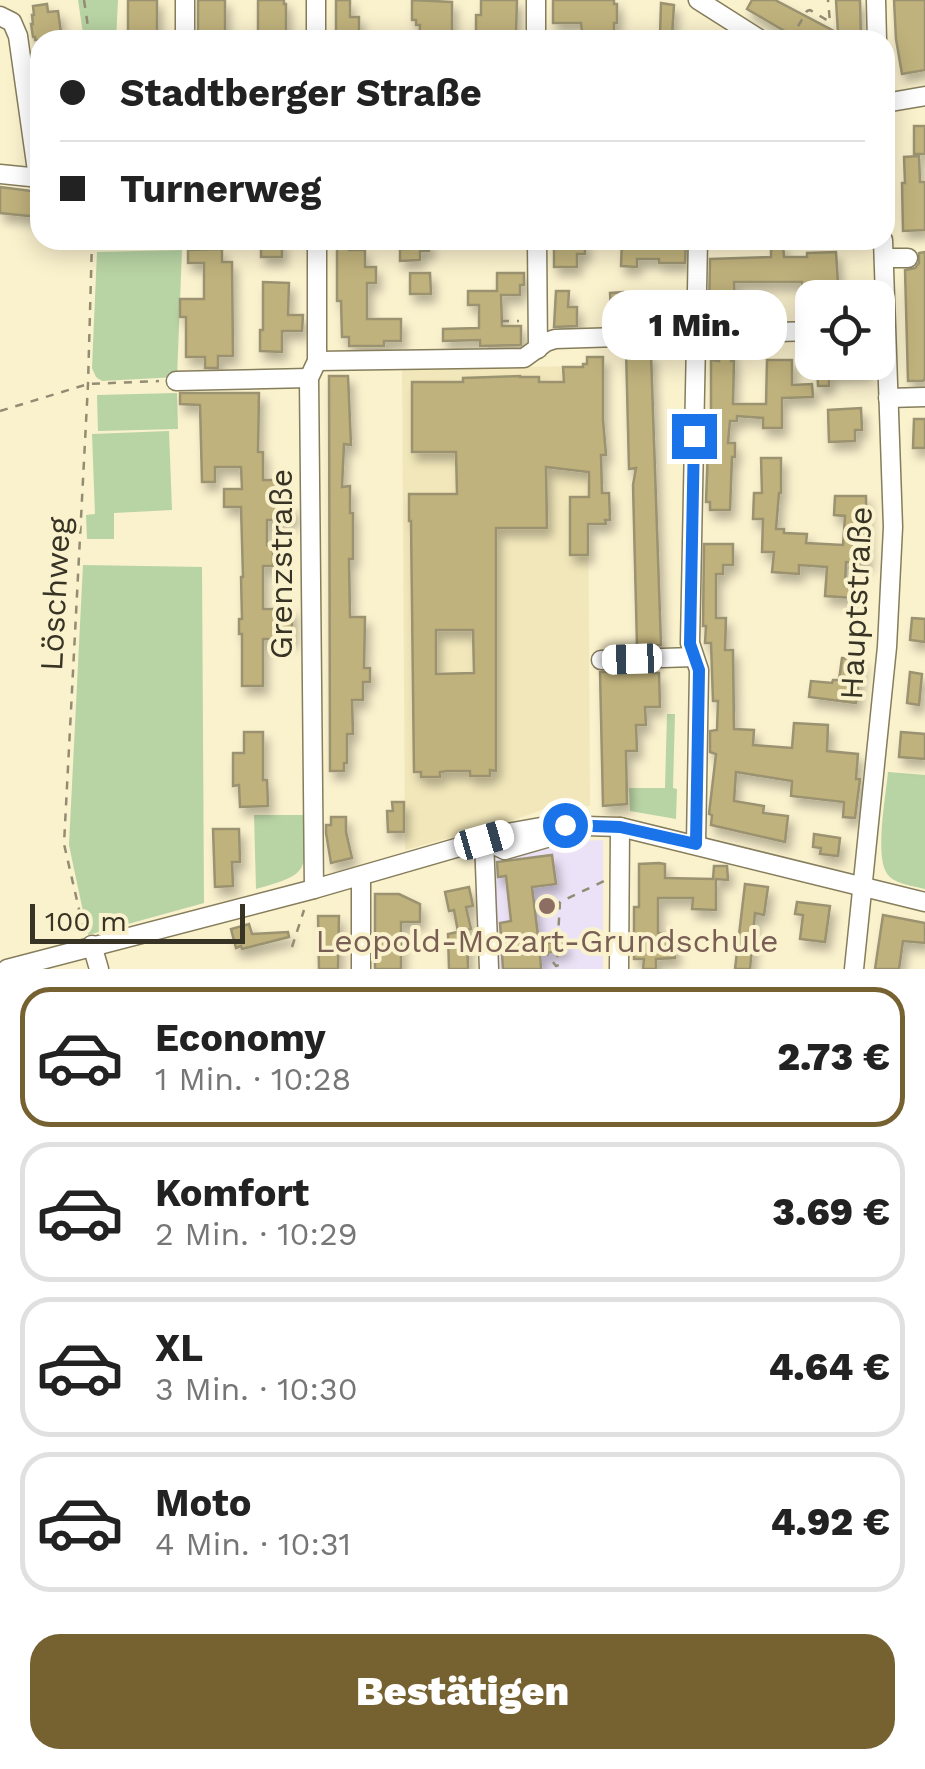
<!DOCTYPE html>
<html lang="de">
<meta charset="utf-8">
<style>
:root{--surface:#fff;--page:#f2f2f2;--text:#222;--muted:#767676;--line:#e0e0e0;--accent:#766231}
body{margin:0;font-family:"Work Sans",sans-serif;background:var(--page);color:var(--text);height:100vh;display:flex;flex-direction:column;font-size:38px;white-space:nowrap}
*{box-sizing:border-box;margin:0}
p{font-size:32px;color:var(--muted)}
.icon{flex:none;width:55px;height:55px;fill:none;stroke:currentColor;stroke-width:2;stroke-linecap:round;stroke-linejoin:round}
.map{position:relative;height:969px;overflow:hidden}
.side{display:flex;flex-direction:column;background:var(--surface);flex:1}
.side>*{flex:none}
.top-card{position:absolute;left:30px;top:30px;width:865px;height:220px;border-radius:30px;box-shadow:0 5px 25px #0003;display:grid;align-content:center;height:220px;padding:0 30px;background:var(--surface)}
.controls{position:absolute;left:795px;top:280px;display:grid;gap:20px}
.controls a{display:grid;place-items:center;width:100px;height:100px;border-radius:20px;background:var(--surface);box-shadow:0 5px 25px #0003;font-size:50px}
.scale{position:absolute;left:30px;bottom:25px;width:215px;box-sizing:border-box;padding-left:10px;border:5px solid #373325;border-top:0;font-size:28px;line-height:35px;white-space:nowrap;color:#373325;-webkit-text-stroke:8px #faf1cd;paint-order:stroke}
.end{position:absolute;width:45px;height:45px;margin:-22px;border:12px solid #1a73e8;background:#fff;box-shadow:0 0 0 5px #fff}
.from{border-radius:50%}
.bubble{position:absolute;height:70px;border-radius:30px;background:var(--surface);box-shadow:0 5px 25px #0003;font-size:32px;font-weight:800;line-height:70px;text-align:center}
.car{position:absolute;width:30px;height:60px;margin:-30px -15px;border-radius:12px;box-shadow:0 0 8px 2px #0007;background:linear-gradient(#fff 24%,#345 0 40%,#fff 0 76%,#345 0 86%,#fff 0)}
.top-card b{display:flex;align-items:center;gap:35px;height:95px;font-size:38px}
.top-card b+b{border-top:2px solid var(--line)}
.top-card i{width:25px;height:25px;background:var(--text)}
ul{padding:18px 0 0;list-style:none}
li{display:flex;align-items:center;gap:30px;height:140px;margin:0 20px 15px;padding:0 10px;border:5px solid var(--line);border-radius:30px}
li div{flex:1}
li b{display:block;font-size:38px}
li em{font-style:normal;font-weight:800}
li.on{border-color:var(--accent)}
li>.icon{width:90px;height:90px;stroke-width:1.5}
.action{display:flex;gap:20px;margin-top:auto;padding:20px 30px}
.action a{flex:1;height:115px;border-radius:30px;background:var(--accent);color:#fff;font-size:40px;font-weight:800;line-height:115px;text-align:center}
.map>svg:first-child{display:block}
.built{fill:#f2e7ba}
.education{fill:#ece2f7}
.green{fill:#b8d3a4}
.building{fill:#c0b27b;stroke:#9a9270;stroke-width:2.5;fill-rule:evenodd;filter:url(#shadow)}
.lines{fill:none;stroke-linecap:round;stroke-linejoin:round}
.minor-casing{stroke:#857d5b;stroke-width:21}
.path{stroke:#928c73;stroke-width:2.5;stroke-dasharray:8 8;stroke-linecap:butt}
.minor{stroke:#fff;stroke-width:18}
.route{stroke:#1a73e8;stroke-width:12}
.education-dot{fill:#8d6e63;stroke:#faf1cd;stroke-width:4}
.labels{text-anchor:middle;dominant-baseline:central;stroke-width:8;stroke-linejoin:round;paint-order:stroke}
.street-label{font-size:32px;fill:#373325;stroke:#faf1cd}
.education-label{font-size:32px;fill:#785e54;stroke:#faf1cd}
</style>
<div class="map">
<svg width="925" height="969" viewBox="0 0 925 969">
<defs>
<filter id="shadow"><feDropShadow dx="4.5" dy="8" stdDeviation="5" flood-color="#0004"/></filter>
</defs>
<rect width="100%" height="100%" fill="#faf1cd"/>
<polygon class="built" points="576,366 577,470 588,470 590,806 550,807 511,821 405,850 402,369"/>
<polygon class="education" points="603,840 603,969 492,969 490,859 556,842"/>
<g class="green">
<polygon points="78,0 118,0 116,40 84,40"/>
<polygon points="182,250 177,377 102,381 96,377 92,368 97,252"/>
<polygon points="177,393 178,429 98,431 97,395"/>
<polygon points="169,431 172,510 114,513 114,539 87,539 86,515 95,514 92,434"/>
<polygon points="83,565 202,567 204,903 88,935 69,845"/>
<polygon points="667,714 675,714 673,788 677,789 676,819 630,811 629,788 665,788"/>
<path d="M888,772L925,775V889C914,886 895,884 888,875C874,858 886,795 888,772Z"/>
<path d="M254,815H304C304,871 314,873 256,889Z"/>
</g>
<g class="building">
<rect x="128" y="0" width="29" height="40"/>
<rect x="198" y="0" width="27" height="40"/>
<polygon points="258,0 284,0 284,4 286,4 286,40 258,40"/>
<polygon points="336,0 350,0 350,17 359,17 359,40 336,40"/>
<polygon points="412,0 452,2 452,40 419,40 420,25 416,25 416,20 412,20"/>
<polygon points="481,0 517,0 516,33 508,32 508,40 476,40 476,15 481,15"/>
<polygon points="553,0 614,0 614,4 617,4 617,23 614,23 614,32 582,32 581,23 553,23"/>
<polygon points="752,0 775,0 838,33 836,0 860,0 861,40 800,40 747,9"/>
<polygon points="894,0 925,0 925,70 902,74 896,39"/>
<polygon points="661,3 674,5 672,36 660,35"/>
<polygon points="47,4 48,12 58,11 62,40 35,40 35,37 33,37 31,24 33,24 32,15 34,15 33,6"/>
<rect x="914" y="126" width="11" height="28"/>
<polygon points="919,156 920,182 925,182 925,230 903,231 902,183 905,183 904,157"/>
<polygon points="0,187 40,192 40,217 0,213"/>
<rect x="261" y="240" width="21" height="17"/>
<polygon points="337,240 349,240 349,250 365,250 365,267 376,267 376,283 367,283 367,319 401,319 401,341 384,341 384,346 349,346 349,337 342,337 341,301 337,301"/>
<polygon points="409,240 429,240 429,251 420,251 420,260 400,261 400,249 409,249"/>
<polygon points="554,240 585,240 585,254 577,254 577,267 554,267"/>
<polygon points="622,240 637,240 637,247 659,248 659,240 686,240 685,263 659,263 659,259 637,259 637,267 621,266"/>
<polygon points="771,244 783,244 784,257 807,257 807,253 836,252 838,284 861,283 862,298 803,298 802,282 734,282 735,304 722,304 722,312 709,312 710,259 771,257"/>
<polygon points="222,249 222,262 232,262 233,356 218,356 218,368 205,368 205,357 186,357 186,317 180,317 180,299 204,299 204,263 188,263 188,250"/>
<polygon points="925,252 925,379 923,381 908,381 905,270 915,268 919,263 919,253"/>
<polygon points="410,273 430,273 431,294 410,294"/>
<polygon points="497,273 524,273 524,285 520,285 520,295 501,295 502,326 521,326 521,345 480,346 480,340 443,341 443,329 479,328 479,305 468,305 468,291 497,291"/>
<polygon points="263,282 289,283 288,315 303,315 302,331 282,331 282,352 260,351 260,330 263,330"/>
<polygon points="556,291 569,291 568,307 577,307 577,326 554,327"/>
<polygon points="623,292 623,295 660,294 660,319 627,320 627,313 611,313 610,293"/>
<polygon points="720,347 732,347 731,361 734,361 733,404 766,404 767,360 792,360 792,385 812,384 813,397 782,398 782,428 763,428 763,418 737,416 737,421 730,421 728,443 735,443 735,457 732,457 730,510 710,510 710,502 706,502 709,420 711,420 711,360 719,361"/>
<polygon points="626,349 643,349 643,354 651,354 661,645 637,646 633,485 636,468 629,469"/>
<path d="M587,357H603V420L606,455H601L602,493H609L610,520H605L606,524H588V555H570V497H589V472L546,467L547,528H496V771L490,770V776H470V771H447L440,772V777H421V772H414L411,521H409V494H457L456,452H412V382H463V378L520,376V377H539V382H564L563,367H583V364H587ZM436,630H473L474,673L436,674Z"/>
<polygon points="817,362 867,362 867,372 829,374 829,386 818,386"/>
<polygon points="329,376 348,376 351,445 344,444 342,487 350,486 350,513 353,513 353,559 349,559 350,617 365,617 364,668 370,668 370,682 363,682 363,700 352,700 353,734 347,734 347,763 344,763 344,771 330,771"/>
<polygon points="180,393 259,393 258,452 263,452 263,480 279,480 279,507 293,507 293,520 267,520 267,545 273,545 273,566 263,566 263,609 292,609 292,639 263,639 263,686 242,686 242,634 239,634 239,619 242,619 241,577 243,577 241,507 224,507 224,489 242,489 241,467 215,467 215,482 202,482 200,405 180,404"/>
<polygon points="861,408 862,430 855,430 855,441 829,442 828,410"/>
<polygon points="914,419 925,419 925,448 913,448"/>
<polygon points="761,458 781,458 781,493 779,493 776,529 784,529 784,533 807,534 806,543 843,545 845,516 834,515 835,496 866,496 867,563 846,562 845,586 853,587 853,598 825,596 827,567 799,565 799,574 772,572 774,552 762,552 763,519 753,519 754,493 762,493"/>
<polygon points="704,544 733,544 733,565 723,565 723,574 716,574 716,618 726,618 725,650 733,650 734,729 754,730 753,745 792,748 794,723 828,725 827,751 858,754 856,779 860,779 855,818 843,817 844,802 791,796 792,781 736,772 734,801 764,806 763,813 788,816 785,842 711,825 712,815 709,814 716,754 710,752 710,731 717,730 718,701 713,701 711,643 705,643 706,626 703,626"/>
<polygon points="912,618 925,619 925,642 910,640"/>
<polygon points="842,658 861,660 856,703 809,697 811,681 832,683 833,680 839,680"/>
<polygon points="655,671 654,673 659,673 660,707 645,707 646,725 636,725 637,751 626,751 627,804 603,806 600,672"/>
<polygon points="910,672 922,674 919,705 907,703"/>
<polygon points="244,732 263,732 263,780 267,780 268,806 240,807 239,785 233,786 233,753 244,753"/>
<polygon points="901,732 925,734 925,759 899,757"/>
<polygon points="392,802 404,802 404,832 388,832 387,811 393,811"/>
<polygon points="331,817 346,817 346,832 352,858 331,863 326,833 326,825 331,825"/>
<polygon points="213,829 239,829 240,862 232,862 233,886 215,887"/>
<polygon points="814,834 840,838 838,856 820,854 821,848 813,847"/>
<polygon points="552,855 556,884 532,887 539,944 564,941 565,950 540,954 541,969 503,969 500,923 511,921 506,876 498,877 497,862"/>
<polygon points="659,863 665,864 665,878 713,879 714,866 727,866 728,880 716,879 716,910 692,909 693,898 658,898 658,933 674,933 675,958 656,959 656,969 643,969 644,959 634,959 634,907 639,907 639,864"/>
<polygon points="745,884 768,887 764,915 755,913 750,969 735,969"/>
<polygon points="469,887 473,906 466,907 471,929 458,932 454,910 449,911 445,892"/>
<polygon points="375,894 399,894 420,904 420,922 401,922 401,969 375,969"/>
<polygon points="797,902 830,906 825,942 800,939 803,915 795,914"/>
<polygon points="883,915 925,923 925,943 903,941 899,969 875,969"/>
<polygon points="318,916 339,916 338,969 319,969"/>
<polygon points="249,924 252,934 288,932 289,937 242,949 241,946 236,948 231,929"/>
<polygon points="467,930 468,969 449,969 448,934"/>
</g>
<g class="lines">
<g class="minor-casing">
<g id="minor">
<polyline points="185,0 185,40"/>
<polyline points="316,0 316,40"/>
<polyline points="536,0 536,40"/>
<polyline points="698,0 761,40"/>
<polyline points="876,0 877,40"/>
<polyline points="0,16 12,22 18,36 38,178"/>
<polyline points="885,103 925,96"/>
<polyline points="0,174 40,178"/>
<polyline points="537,240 538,349"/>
<polyline points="884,258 908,258"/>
<polyline points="317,361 524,358 546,342 555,339 812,331"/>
<polyline points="176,381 309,378"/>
<polyline points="888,398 925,397"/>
<polyline points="601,660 694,657"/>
<polyline points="484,840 489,969"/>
<polyline points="484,840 505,850 550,837 561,828"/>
<polyline points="696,844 699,670 690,643 698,240"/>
<polyline points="361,876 361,969"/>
<polyline points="314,889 309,378 317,361 317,240"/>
<polyline points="92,945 99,969"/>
<polyline points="7,969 314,889 508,833 552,825 620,827 925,902"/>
<polyline points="619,969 620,827"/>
<polyline points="854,969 887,647 893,527 883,240"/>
</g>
</g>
<g class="path">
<polyline points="84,0 90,40"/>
<polyline points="790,40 807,11 810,10 830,22 828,0"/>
<polyline points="501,321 519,321"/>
<polyline points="0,411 88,384 159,381"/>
<polyline points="84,931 64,844 88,384 92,240"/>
<polyline points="292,947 304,910"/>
<polyline points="546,948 547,954 556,966 559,965 557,954 560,902 604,881"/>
</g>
<use href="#minor" class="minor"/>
</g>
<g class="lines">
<polyline class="route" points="565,825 620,827 696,844 699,670 690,644 694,436"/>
</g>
<circle class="education-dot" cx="547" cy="906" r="10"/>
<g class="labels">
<g class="street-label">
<text transform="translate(281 564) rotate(-90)">Grenzstraße</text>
<text transform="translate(55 594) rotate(-87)">Löschweg</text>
<text transform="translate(856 603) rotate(-87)">Hauptstraße</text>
</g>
<g class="education-label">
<text x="547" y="941">Leopold-Mozart-Grundschule</text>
</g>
</g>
</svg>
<div class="controls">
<a><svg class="icon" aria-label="locate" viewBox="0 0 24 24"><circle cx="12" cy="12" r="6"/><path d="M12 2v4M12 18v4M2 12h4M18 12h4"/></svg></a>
</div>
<div class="scale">100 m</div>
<i class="end from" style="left:565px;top:825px"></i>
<i class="end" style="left:694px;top:436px"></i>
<div class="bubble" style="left:602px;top:290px;width:185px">1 Min.</div>
<i class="car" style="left:632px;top:659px;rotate:268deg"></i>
<i class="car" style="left:484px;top:840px;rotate:74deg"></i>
<div class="top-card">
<b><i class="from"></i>Stadtberger Straße</b>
<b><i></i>Turnerweg</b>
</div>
</div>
<section class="side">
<ul>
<li class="on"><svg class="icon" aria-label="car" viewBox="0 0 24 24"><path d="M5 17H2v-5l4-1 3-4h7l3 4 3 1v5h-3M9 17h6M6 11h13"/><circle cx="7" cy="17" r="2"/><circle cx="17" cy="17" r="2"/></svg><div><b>Economy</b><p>1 Min. · 10:28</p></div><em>2.73 €</em></li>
<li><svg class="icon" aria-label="car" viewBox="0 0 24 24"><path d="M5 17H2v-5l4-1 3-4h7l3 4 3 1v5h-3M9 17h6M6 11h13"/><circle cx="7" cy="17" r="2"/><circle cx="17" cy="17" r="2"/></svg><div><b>Komfort</b><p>2 Min. · 10:29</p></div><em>3.69 €</em></li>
<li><svg class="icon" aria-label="car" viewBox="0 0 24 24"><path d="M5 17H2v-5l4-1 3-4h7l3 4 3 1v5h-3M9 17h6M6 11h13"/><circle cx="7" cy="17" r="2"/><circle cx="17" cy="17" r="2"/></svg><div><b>XL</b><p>3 Min. · 10:30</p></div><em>4.64 €</em></li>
<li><svg class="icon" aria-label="car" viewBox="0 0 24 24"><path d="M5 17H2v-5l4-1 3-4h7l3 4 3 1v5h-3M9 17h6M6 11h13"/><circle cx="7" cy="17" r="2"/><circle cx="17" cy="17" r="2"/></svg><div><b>Moto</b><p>4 Min. · 10:31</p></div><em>4.92 €</em></li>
</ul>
<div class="action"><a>Bestätigen</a></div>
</section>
